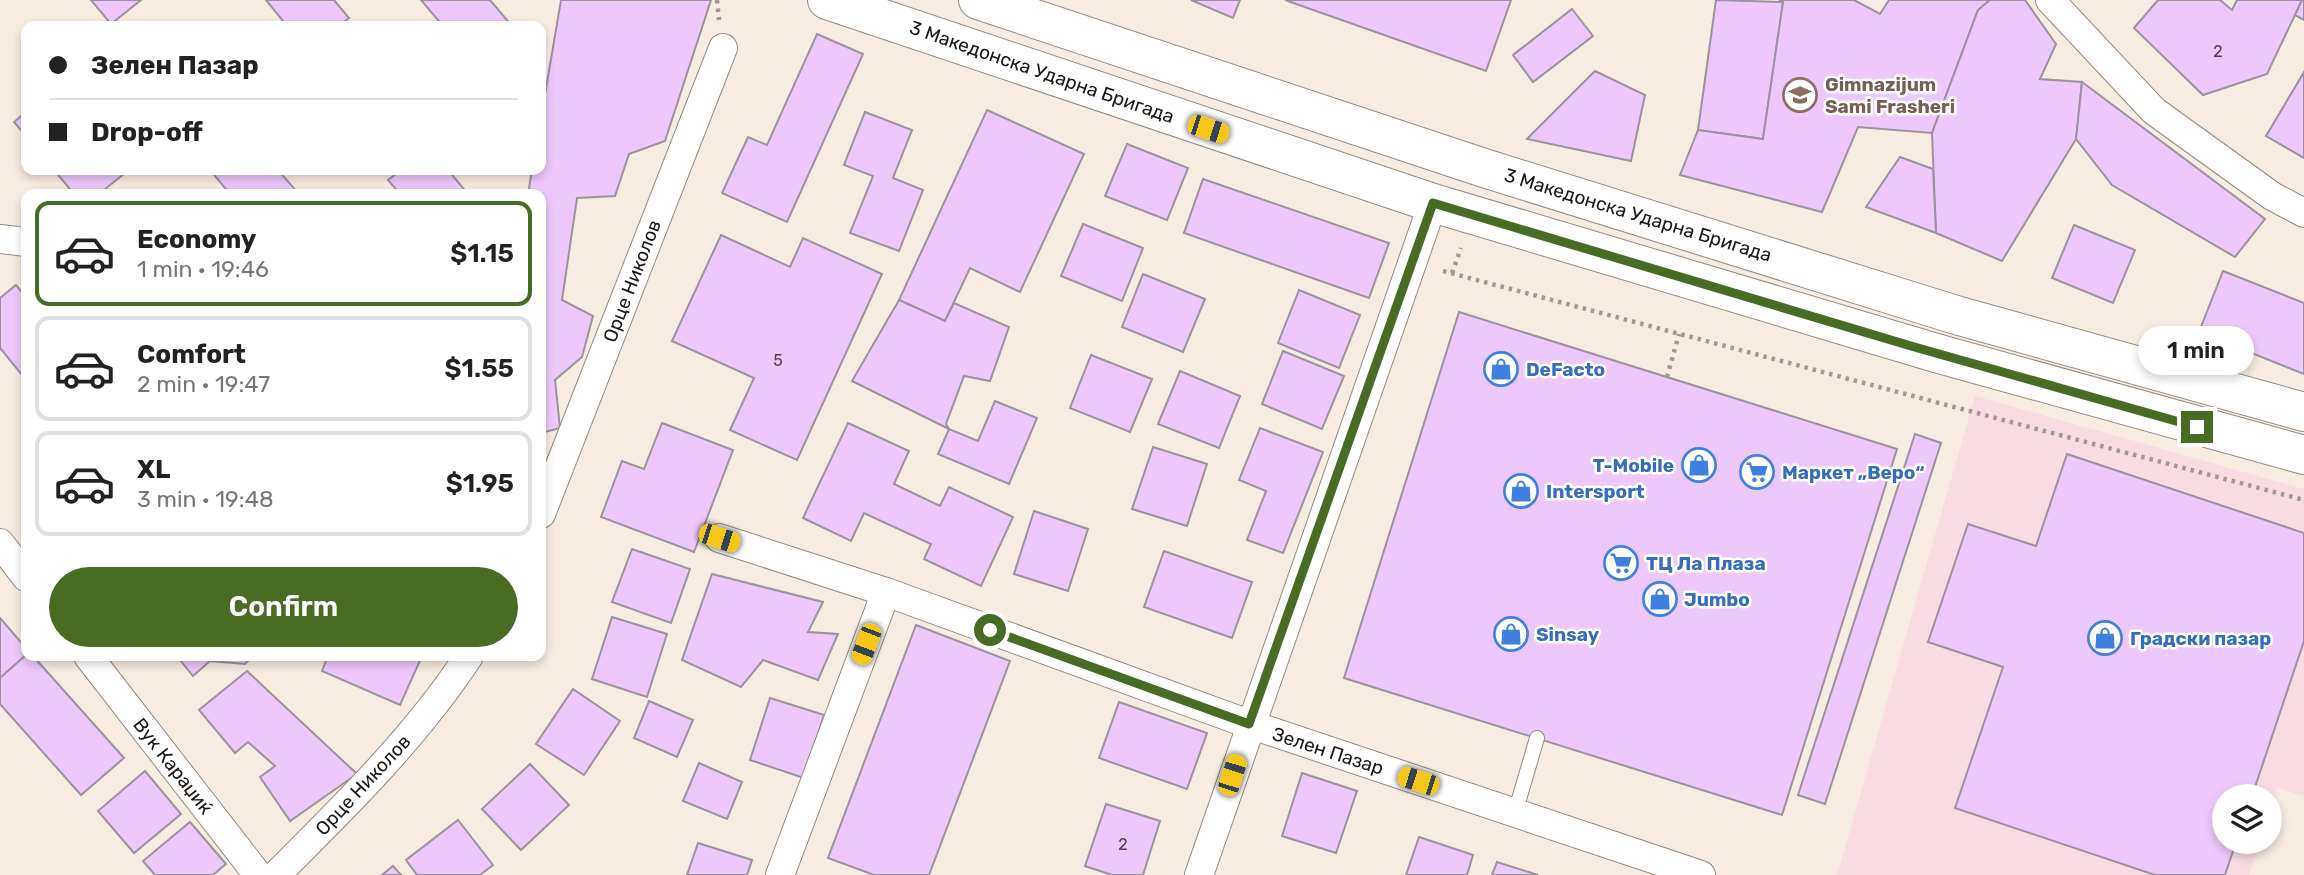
<!DOCTYPE html>
<meta charset="utf-8">
<style>
:root{--surface:#fff;--page:#f2f2f2;--text:#222;--muted:#767676;--line:#e0e0e0;--accent:#496c24}
body{margin:0;font-family:Rubik,sans-serif;background:var(--page);color:var(--text);height:100vh;display:flex;flex-direction:column;font-size:26px;white-space:nowrap}
*{box-sizing:border-box;margin:0}
p{font-size:23px;color:var(--muted)}
.icon{flex:none;width:38px;height:38px;fill:none;stroke:currentColor;stroke-width:2;stroke-linecap:round;stroke-linejoin:round}
.map{position:relative;flex:1;overflow:hidden}
.drawer{position:absolute;left:21px;top:189px;width:525px;height:472px;display:flex;flex-direction:column;background:var(--surface);border-radius:14px;box-shadow:0 4px 10px #0003}
.drawer>*{flex:none}
.guide{position:absolute;left:21px;top:21px;width:525px;height:154px;border-radius:14px;box-shadow:0 4px 10px #0003;display:grid;align-content:center;height:154px;padding:0 28px;background:var(--surface)}
.fabs{position:absolute;left:2212px;top:784px;display:grid;gap:14px}
.fabs a{display:grid;place-items:center;width:70px;height:70px;border-radius:50%;background:var(--surface);box-shadow:0 4px 10px #0003;font-size:35px}
.end{position:absolute;width:32px;height:32px;margin:-16px;border:9px solid #496c24;background:#fff;box-shadow:0 0 0 4px #fff}
.from{border-radius:50%}
.bubble{position:absolute;height:49px;border-radius:24px;background:var(--surface);box-shadow:0 4px 10px #0003;font-size:23px;font-weight:600;line-height:49px;text-align:center}
.car{position:absolute;width:21px;height:42px;margin:-21px -10px;border-radius:9px;box-shadow:0 0 5px 2px #0007;background:linear-gradient(#f5c518 24%,#345 0 40%,#f5c518 0 76%,#345 0 86%,#f5c518 0)}
.guide b{display:flex;align-items:center;gap:24px;height:66px;font-size:26px}
.guide b+b{border-top:2px solid var(--line)}
.guide i{width:18px;height:18px;background:var(--text)}
ul{padding:12px 0 0;list-style:none}
li{display:flex;align-items:center;gap:21px;height:105px;margin:0 14px 10px;padding:0 14px;border:4px solid var(--line);border-radius:14px}
li div{flex:1}
li b{display:block;font-size:26px}
li em{font-style:normal;font-weight:600}
li.on{border-color:var(--accent)}
li>.icon{width:63px;height:63px;stroke-width:1.5}
.primary-button{display:flex;gap:14px;margin-top:auto;padding:14px 28px}
.primary-button a{flex:1;height:80px;border-radius:42px;background:var(--accent);color:#fff;font-size:28px;font-weight:600;line-height:80px;text-align:center}
.map>svg:first-child{display:block}
.commercial{fill:#f7dde3}
.building{fill:#edc8fd;stroke:#9b939e;stroke-width:2}
.lines{fill:none;stroke-linecap:round;stroke-linejoin:round}
.lane-casing{stroke:#948b82;stroke-width:16}
.street-casing{stroke:#948b82;stroke-width:30}
.secondary-casing{stroke:#948b82;stroke-width:40}
.path{stroke:#a19992;stroke-width:4.5;stroke-dasharray:3.5 5;stroke-linecap:butt}
.lane{stroke:#fff;stroke-width:14}
.street{stroke:#fff;stroke-width:28}
.secondary{stroke:#fff;stroke-width:38}
.route{stroke:#496c24;stroke-width:9}
.labels{text-anchor:middle;dominant-baseline:central;stroke-width:5;stroke-linejoin:round;paint-order:stroke}
.number-label{font-size:16px;fill:#50434e}
.street-label{font-size:19px;fill:#1b1714;stroke:#fff}
.education-label{font-size:19px;font-weight:bold;fill:#785e54;stroke:#fff;text-anchor:start}
.shop-label{font-size:19px;font-weight:bold;fill:#366cbe;stroke:#fff;text-anchor:start}
</style>
<div class="map">
<svg width="2304" height="875" viewBox="0 0 2304 875">
<rect width="100%" height="100%" fill="#f7ece2"/>
<polygon class="commercial" points="1975,396 2304,489 2304,796 2277,788 2270,810 2270,796 2224,796 2224,842 2260,842 2249,875 1837,875"/>
<g class="building">
<polygon points="91,0 141,0 111,24"/>
<polygon points="266,0 334,0 349,18 338,26 287,26"/>
<polygon points="421,0 490,0 512,26 443,26"/>
<polygon points="561,0 711,0 665,141 629,154 615,196 577,198 562,300 593,316 582,357 555,380 560,428 541,433 541,194 528,194 532,170 541,170 541,118"/>
<polygon points="1191,0 1240,0 1233,18"/>
<polygon points="1285,0 1511,0 1486,71"/>
<polygon points="1716,0 1783,2 1763,139 1698,130"/>
<polygon points="1779,0 1854,0 1880,14 1889,0 1990,0 1978,10 1932,133 1858,127 1822,212 1680,175 1698,130 1763,139 1783,2"/>
<polygon points="1990,0 2025,0 2056,44 2040,79 2082,82 2076,139 2002,261 1936,233 1932,133 1978,10"/>
<polygon points="2158,0 2220,0 2232,10 2237,0 2302,0 2267,74 2203,95 2134,28"/>
<polygon points="2302,0 2304,0 2304,20 2295,15"/>
<polygon points="1572,9 1593,36 1533,82 1513,55"/>
<polygon points="817,34 863,54 787,222 722,193 748,137 767,145"/>
<polygon points="1595,71 1645,95 1631,161 1527,139"/>
<polygon points="2304,72 2304,158 2266,136"/>
<polygon points="2082,82 2265,219 2235,257 2112,185 2076,139"/>
<polygon points="987,110 1084,154 1020,292 970,268 945,321 899,300"/>
<polygon points="26,112 26,136 14,122"/>
<polygon points="865,112 912,130 893,178 923,190 899,251 850,233 873,176 844,165"/>
<polygon points="1127,144 1188,168 1167,220 1105,196"/>
<polygon points="1900,157 1933,169 1936,233 1866,207"/>
<polygon points="54,170 122,170 125,173 99,194 74,194"/>
<polygon points="210,170 278,170 299,194 230,194"/>
<polygon points="401,170 448,170 468,194 400,194 388,180"/>
<polygon points="1203,179 1389,243 1369,298 1184,233"/>
<polygon points="1083,224 1143,248 1122,301 1061,276"/>
<polygon points="2074,225 2135,250 2113,303 2052,278"/>
<polygon points="721,235 790,267 803,238 882,274 797,460 730,430 754,378 672,341"/>
<polygon points="2223,271 2304,303 2304,374 2199,332"/>
<polygon points="1143,274 1205,299 1183,352 1122,327"/>
<polygon points="16,285 26,297 26,380 0,348 0,298"/>
<polygon points="1299,290 1360,315 1339,368 1278,343"/>
<polygon points="899,300 945,321 954,303 1009,327 990,381 964,376 946,424 949,429 852,381"/>
<polygon points="1459,312 1897,449 1782,815 1344,678"/>
<polygon points="1283,351 1344,376 1322,429 1262,404"/>
<polygon points="1091,355 1152,379 1130,432 1070,408"/>
<polygon points="1180,371 1240,396 1219,448 1158,424"/>
<polygon points="995,401 1037,418 1009,484 938,454 949,429 978,441"/>
<polygon points="662,423 733,450 694,552 601,517 622,461 644,469"/>
<polygon points="848,423 909,451 894,484 940,506 949,487 1013,517 981,586 924,559 931,544 864,513 851,541 803,518"/>
<polygon points="1260,428 1323,452 1283,553 1247,540 1266,491 1239,480"/>
<polygon points="1915,434 1941,443 1825,804 1798,795"/>
<polygon points="1153,447 1207,464 1187,526 1132,509"/>
<polygon points="2067,454 2304,533 2304,641 2252,796 2224,796 2224,842 2236,842 2225,875 2155,875 1955,808 2003,667 1928,642 1968,524 2036,546"/>
<polygon points="1034,511 1088,529 1068,591 1014,574"/>
<polygon points="632,549 690,569 671,623 612,602"/>
<polygon points="1164,551 1252,582 1232,638 1144,607"/>
<polygon points="712,574 823,602 808,632 838,634 818,680 763,660 741,687 682,660"/>
<polygon points="612,617 667,634 647,697 592,679"/>
<polygon points="0,618 26,648 26,655 0,678"/>
<polygon points="916,625 1010,661 929,875 874,875 828,858"/>
<polygon points="26,655 33,656 124,758 81,795 0,704 0,678"/>
<polygon points="177,656 253,656 245,664 210,661 193,676"/>
<polygon points="328,656 422,656 400,705 322,671"/>
<polygon points="247,671 357,774 290,821 260,777 275,766 248,742 235,753 199,710"/>
<polygon points="573,689 620,721 584,775 536,744"/>
<polygon points="770,698 824,715 804,778 750,760"/>
<polygon points="649,701 693,720 677,757 634,738"/>
<polygon points="1119,702 1207,733 1187,789 1099,758"/>
<polygon points="699,763 742,782 727,819 683,801"/>
<polygon points="530,764 569,805 521,850 482,809"/>
<polygon points="145,771 181,814 134,853 98,811"/>
<polygon points="1302,773 1357,791 1336,853 1282,836"/>
<polygon points="1106,804 1160,821 1143,875 1112,875 1085,866"/>
<polygon points="458,820 493,865 480,875 417,875 406,860"/>
<polygon points="190,822 226,864 213,875 155,875 143,861"/>
<polygon points="1419,837 1473,855 1467,875 1406,875"/>
<polygon points="698,843 752,860 747,875 687,875"/>
<polygon points="1497,862 1538,875 1492,875"/>
<polygon points="393,866 401,875 382,875"/>
</g>
<g class="lines">
<g class="lane-casing">
<polyline id="lane" points="1515,813 1537,738"/>
</g>
<g class="street-casing">
<g id="street">
<polyline points="2050,0 2154,111 2272,196 2304,213"/>
<polyline points="0,239 26,242"/>
<polyline points="541,514 723,48"/>
<polyline points="719,538 886,592 1249,724 1701,875"/>
<polyline points="0,543 26,577"/>
<polyline points="88,656 258,875"/>
<path d="M276,875C345,806 415,738 469,656"/>
<polyline points="780,875 886,592"/>
<polyline points="1199,875 1433,203"/>
</g>
</g>
<g class="secondary-casing">
<g id="secondary">
<polyline points="827,0 1433,203 1936,353 2304,455"/>
<polyline points="978,0 1484,168 1956,315 2304,412"/>
</g>
</g>
<g class="path">
<polyline points="717,0 719,20"/>
<polyline points="1443,271 2304,500"/>
<polyline points="1452,273 1461,248"/>
<polyline points="1667,377 1679,334"/>
</g>
<use href="#lane" class="lane"/>
<use href="#street" class="street"/>
<use href="#secondary" class="secondary"/>
</g>
<g class="lines">
<polyline class="route" points="990,630 1249,724 1433,203 1911,346 2197,427"/>
</g>
<defs>
<g id="school-ring" transform="scale(1.75)"><circle r="9.5" fill="#fff" stroke="#8d6e63" stroke-width="1.5"/><path d="M0-5L7-2L0 1L-7-2ZM-4 1L0 2.5L4 1V4Q0 6-4 4Z" fill="#8d6e63"/></g>
<g id="shop-ring" transform="scale(1.75)"><circle r="9.5" fill="#fff" stroke="#3f7fe0" stroke-width="1.5"/><path d="M-5-2.5h2.3a2.7 3.5 0 0 1 5.4 0H5L5.5 6h-11ZM-1.5-2.5h3a1.5 2.3 0 0 0-3 0Z" fill="#3f7fe0"/></g>
<g id="supermarket-ring" transform="scale(1.75)"><circle r="9.5" fill="#fff" stroke="#3f7fe0" stroke-width="1.5"/><path d="M-6-5.5h2.5l.6 2H6L4.5 2H-2.5L-4.4-4H-6ZM-1.5 3.2a1.3 1.3 0 1 0 .1 0ZM3 3.2a1.3 1.3 0 1 0 .1 0Z" fill="#3f7fe0"/></g>
</defs>
<g fill-rule="evenodd">
<use href="#school-ring" x="1800" y="95"/>
<use href="#shop-ring" x="1501" y="369"/>
<use href="#shop-ring" x="1699" y="465"/>
<use href="#supermarket-ring" x="1757" y="472"/>
<use href="#shop-ring" x="1521" y="491"/>
<use href="#supermarket-ring" x="1621" y="563"/>
<use href="#shop-ring" x="1660" y="599"/>
<use href="#shop-ring" x="1511" y="634"/>
<use href="#shop-ring" x="2105" y="638"/>
</g>
<g class="labels">
<g class="number-label">
<text x="2218" y="51">2</text>
<text x="778" y="360">5</text>
<text x="1123" y="844">2</text>
</g>
<g class="street-label">
<text transform="translate(1042 72) rotate(19)">3 Македонска Ударна Бригада</text>
<text transform="translate(1638 215) rotate(17)">3 Македонска Ударна Бригада</text>
<text transform="translate(632 281) rotate(-69)">Орце Николов</text>
<text transform="translate(1328 751) rotate(18)">Зелен Пазар</text>
<text transform="translate(173 766) rotate(52)">Вук Караџиќ</text>
<text transform="translate(363 785) rotate(-47)">Орце Николов</text>
</g>
<g class="education-label">
<text x="1825" y="84">Gimnazijum<tspan x="1825" dy="22">Sami Frasheri</tspan></text>
</g>
<g class="shop-label">
<text x="1526" y="369">DeFacto</text>
<text x="1674" y="465" text-anchor="end">T-Mobile</text>
<text x="1782" y="472">Маркет „Веро“</text>
<text x="1546" y="491">Intersport</text>
<text x="1646" y="563">ТЦ Ла Плаза</text>
<text x="1684" y="599">Jumbo</text>
<text x="1536" y="634">Sinsay</text>
<text x="2130" y="638">Градски пазар</text>
</g>
</g>
</svg>
<div class="fabs">
<a><svg class="icon" aria-label="layers" viewBox="0 0 24 24"><path d="M12 4l9 5-9 5-9-5zM3 14l9 5 9-5"/></svg></a>
</div>
<i class="end from" style="left:990px;top:630px"></i>
<i class="end" style="left:2197px;top:427px"></i>
<div class="bubble" style="left:2138px;top:326px;width:116px">1 min</div>
<i class="car" style="left:1208px;top:129px;rotate:108deg"></i>
<i class="car" style="left:719px;top:538px;rotate:108deg"></i>
<i class="car" style="left:866px;top:644px;rotate:201deg"></i>
<i class="car" style="left:1232px;top:775px;rotate:18deg"></i>
<i class="car" style="left:1418px;top:781px;rotate:288deg"></i>
<div class="guide">
<b><i class="from"></i>Зелен Пазар</b>
<b><i></i>Drop-off</b>
</div>
<section class="drawer">
<ul>
<li class="on"><svg class="icon" aria-label="car" viewBox="0 0 24 24"><path d="M5 17H2v-5l4-1 3-4h7l3 4 3 1v5h-3M9 17h6M6 11h13"/><circle cx="7" cy="17" r="2"/><circle cx="17" cy="17" r="2"/></svg><div><b>Economy</b><p>1 min · 19:46</p></div><em>$1.15</em></li>
<li><svg class="icon" aria-label="car" viewBox="0 0 24 24"><path d="M5 17H2v-5l4-1 3-4h7l3 4 3 1v5h-3M9 17h6M6 11h13"/><circle cx="7" cy="17" r="2"/><circle cx="17" cy="17" r="2"/></svg><div><b>Comfort</b><p>2 min · 19:47</p></div><em>$1.55</em></li>
<li><svg class="icon" aria-label="car" viewBox="0 0 24 24"><path d="M5 17H2v-5l4-1 3-4h7l3 4 3 1v5h-3M9 17h6M6 11h13"/><circle cx="7" cy="17" r="2"/><circle cx="17" cy="17" r="2"/></svg><div><b>XL</b><p>3 min · 19:48</p></div><em>$1.95</em></li>
</ul>
<div class="primary-button"><a>Confirm</a></div>
</section>
</div>
